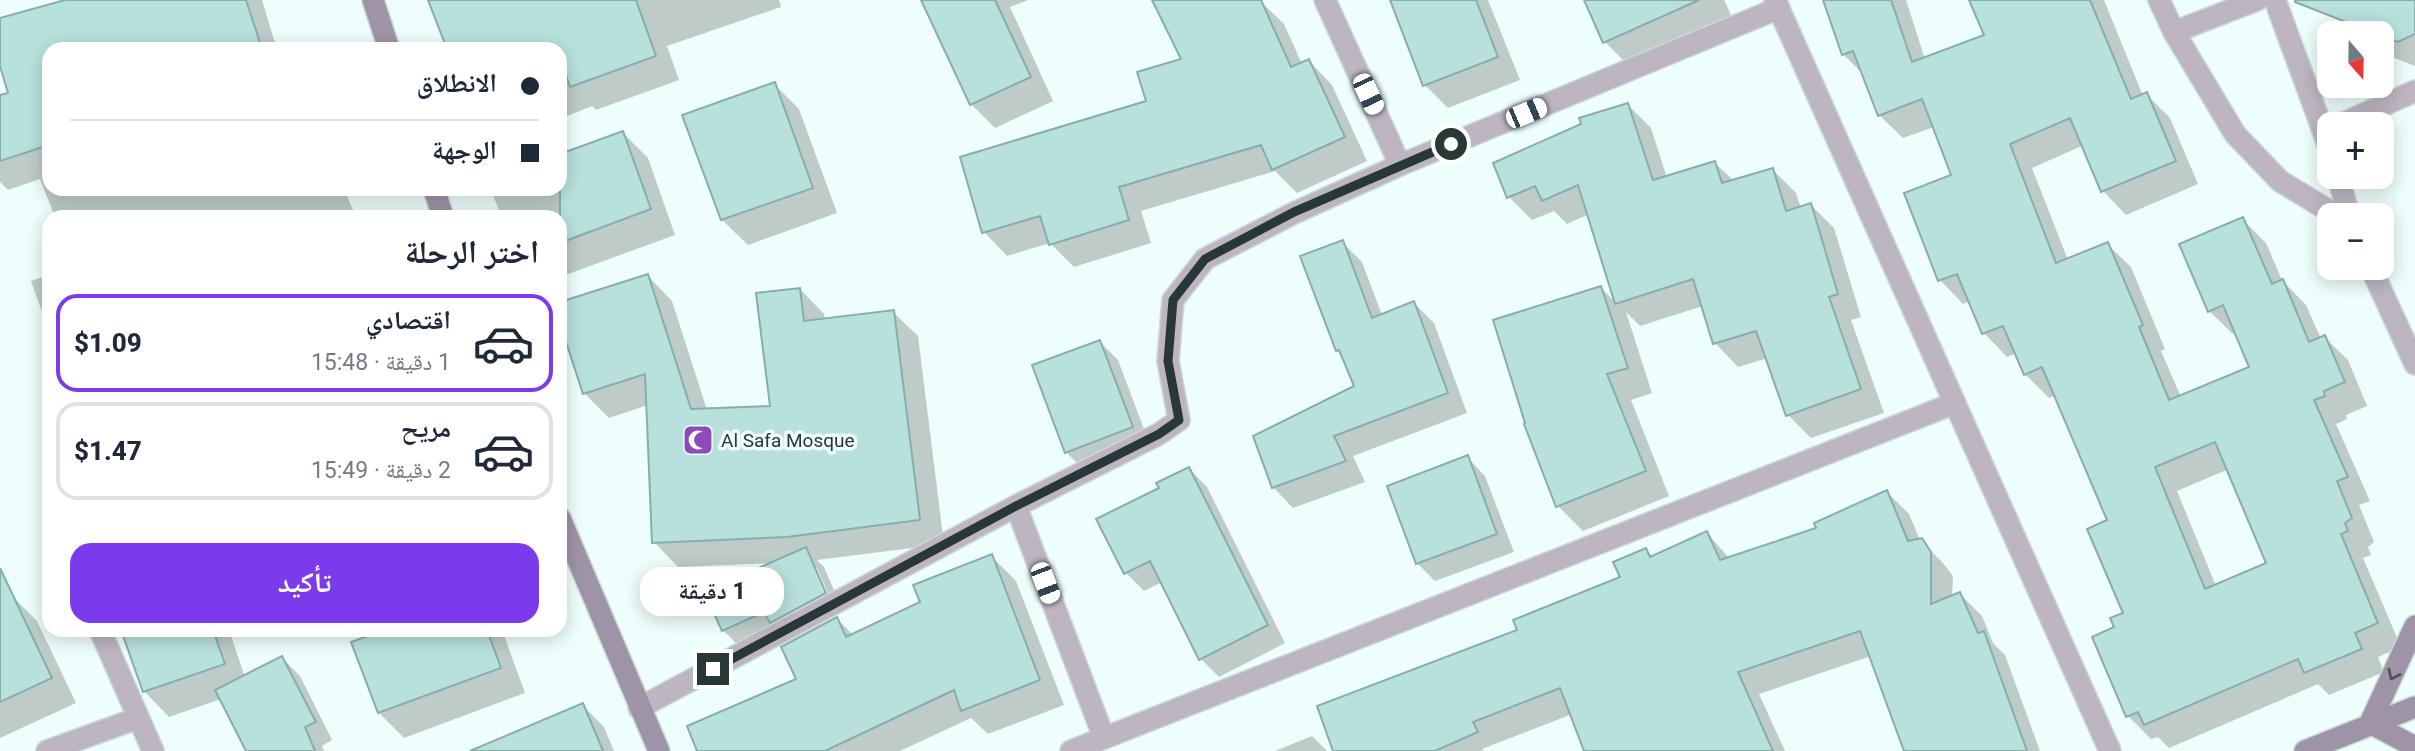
<!DOCTYPE html>
<html lang="ar">
<meta charset="utf-8">
<style>
:root{--surface:#fff;--page:#f2f2f3;--text:#1f2937;--muted:#747a83;--line:#e0e1e3;--accent:#7c3aed}
body{margin:0;font-family:Roboto,"Noto Naskh Arabic",sans-serif;background:var(--page);color:var(--text);direction:rtl;height:100vh;display:flex;flex-direction:column;font-size:26px;white-space:nowrap}
*{box-sizing:border-box;margin:0}
p{font-size:23px;color:var(--muted)}
.icon{flex:none;width:38px;height:38px;fill:none;stroke:currentColor;stroke-width:2;stroke-linecap:round;stroke-linejoin:round}
.map{position:relative;flex:1;overflow:hidden;direction:ltr}
.panel{position:absolute;left:42px;top:210px;width:525px;height:427px;display:flex;flex-direction:column;background:var(--surface);border-radius:21px;box-shadow:0 4px 18px #0003;direction:rtl}
.panel>*{flex:none}
.hud{position:absolute;left:42px;top:42px;width:525px;height:154px;border-radius:21px;box-shadow:0 4px 18px #0003;direction:rtl;display:grid;align-content:center;height:154px;padding:0 28px;background:var(--surface)}
.needle{width:46px;rotate:160deg}
.controls{position:absolute;left:2317px;top:21px;display:grid;gap:14px}
.controls a{display:grid;place-items:center;width:77px;height:77px;border-radius:14px;background:var(--surface);box-shadow:0 4px 18px #0003;font-size:35px}
.end{position:absolute;width:32px;height:32px;margin:-16px;border:9px solid #283837;background:#fff;box-shadow:0 0 0 4px #fff}
.from{border-radius:50%}
.bubble{position:absolute;height:49px;border-radius:21px;background:var(--surface);box-shadow:0 4px 18px #0003;font-size:23px;font-weight:800;line-height:49px;text-align:center;direction:rtl}
.car{position:absolute;width:21px;height:42px;margin:-21px -10px;border-radius:9px;box-shadow:0 0 5px 2px #0007;background:linear-gradient(#fff 24%,#345 0 40%,#fff 0 76%,#345 0 86%,#fff 0)}
.hud b{display:flex;align-items:center;gap:24px;height:66px;font-size:26px}
.hud b+b{border-top:2px solid var(--line)}
.hud i{width:18px;height:18px;background:var(--text)}
ul{padding:0;list-style:none}
li{display:flex;align-items:center;gap:21px;height:98px;margin:0 14px 10px;padding:0 14px;border:4px solid var(--line);border-radius:21px}
li div{flex:1}
li b{display:block;font-size:26px}
li em{font-style:normal;font-weight:800}
li.selected{border-color:var(--accent)}
li>.icon{width:63px;height:63px;stroke-width:1.5}
h2{padding:0 28px;font-size:32px;line-height:84px}
.button{display:flex;gap:14px;margin-top:auto;padding:14px 28px}
.button a{flex:1;height:80px;border-radius:21px;background:var(--accent);color:#fff;font-size:28px;font-weight:800;line-height:80px;text-align:center}
.map>svg:first-child{display:block}
.shadow{fill:#0003;fill-rule:evenodd}
.building{fill:#b8e1dd;stroke:#86aeaa;stroke-width:2;fill-rule:evenodd}
.lines{fill:none;stroke-linecap:round;stroke-linejoin:round}
.street-casing{stroke:#cadad9;stroke-width:24}
.secondary-casing{stroke:#cadad9;stroke-width:24}
.street{stroke:#bdb6c2;stroke-width:21}
.secondary{stroke:#9f94a7;stroke-width:21}
.oneway{stroke:#4c5459}
.route{stroke:#283837;stroke-width:9}
.labels{text-anchor:middle;dominant-baseline:central;stroke-width:7;stroke-linejoin:round;paint-order:stroke}
.poi-label{font-size:19px;fill:#283837;stroke:#eefefc;text-anchor:start}
</style>
<div class="map">
<svg width="2415" height="751" viewBox="0 0 2415 751">
<rect width="100%" height="100%" fill="#eefefc"/>
<g class="shadow">
<polygon points="72,0 262,0 274,40 284,49 49,49 49,189 344,189 356,217 55,217 40,179 8,190 0,182 0,97 10,94 0,60 0,20"/>
<polygon points="430,0 779,0 781,7 667,46 679,80 596,110 592,106 560,119 560,49 449,49"/>
<polygon points="923,0 1028,0 1010,7 1053,101 995,128 971,104"/>
<polygon points="1154,0 1260,1 1284,24 1302,64 1309,61 1332,85 1367,161 1297,193 1275,171 1141,211 1151,243 1074,267 1050,243 1007,256 984,232 1148,102 1184,60"/>
<polygon points="1392,0 1488,0 1520,80 1448,108 1425,85"/>
<polygon points="1586,0 1724,0 1734,21 1630,67 1605,42"/>
<path d="M1825,0H1906L1925,59L1986,36L1971,0H2104L2143,96L2146,94L2170,118L2198,184L2126,215L2103,191L2084,145L2032,168L2068,260L2107,244L2131,267L2165,349L2161,351L2181,397L2251,368L2236,333L2233,334L2209,311L2243,220L2266,243L2282,280L2306,305L2321,339L2324,337L2348,360L2367,406L2346,415L2347,419L2336,424L2370,501L2359,505L2374,542L2368,547L2371,555L2363,558L2401,647L2378,657L2384,672L2329,695L2318,684L2169,748L2158,737L2151,739L2128,716L2117,628L2125,614L2109,521L2056,395L2049,398L2025,374L2016,353L2007,357L1984,333L1970,301L1963,304L1940,280L1906,194L1953,176L1934,127L1903,138L1879,115L1864,75L1843,54ZM2229,469L2268,564L2216,586L2177,491Z"/>
<polygon points="2342,0 2415,0 2415,66 2382,53 2382,33 2361,33 2349,22"/>
<polygon points="774,84 799,109 837,213 748,245 722,220 685,116"/>
<polygon points="1628,105 1651,128 1667,178 1715,163 1734,181 1773,170 1796,193 1801,208 1811,205 1834,228 1861,317 1851,320 1884,413 1811,438 1788,415 1768,358 1738,367 1715,343 1703,306 1640,326 1626,312 1652,393 1631,400 1669,496 1583,531 1558,506 1601,288 1617,304 1589,214 1567,224 1554,211 1532,220 1509,197"/>
<polygon points="623,133 648,158 675,235 560,277 560,217 501,217 491,189 560,189 560,155"/>
<polygon points="1342,242 1362,262 1382,315 1414,303 1434,323 1467,413 1353,456 1365,482 1293,508 1273,487 1356,387 1343,355 1338,350"/>
<polygon points="49,275 49,332 31,281"/>
<path d="M648,276L672,301L707,410L772,407L800,289L824,314L825,320L893,312L918,336L944,544L817,560L824,567L843,611L789,640L780,631L741,648L723,630L774,563L678,567L654,542L648,405L609,418L584,393L560,318V304ZM814,568H817L831,600L828,601Z"/>
<polygon points="1100,342 1118,360 1150,445 1084,470 1066,452"/>
<polygon points="1467,457 1485,476 1514,552 1435,581 1417,563"/>
<polygon points="1189,469 1207,487 1285,643 1219,677 1201,659 1162,582 1144,591 1126,573 1161,489"/>
<polygon points="1887,492 1909,514 1920,540 1943,563 1953,576 1952,597 1960,594 1982,616 1993,643 2005,655 2040,751 1906,751 1871,656 1759,694 1785,751 1591,751 1575,713 1482,749 1484,751 1374,751 1519,631 1622,578 1646,550 1653,557 1707,533 1730,559 1819,529"/>
<polygon points="991,556 1016,581 1064,705 988,734 971,718 900,751 699,751 799,680 837,619 853,635 922,603"/>
<polygon points="12,596 37,621 76,703 0,738 0,601"/>
<polygon points="123,630 229,630 245,677 282,658 300,676 332,740 322,746 324,751 248,751 221,699 169,717 144,691"/>
<polygon points="390,630 502,630 525,693 404,738 379,713"/>
<polygon points="582,705 604,727 614,751 488,751"/>
<polygon points="1312,736 1327,751 1275,751"/>
</g>
<g class="building">
<polygon points="65,0 246,0 262,49 49,49 49,145 0,161 0,95 8,93 0,66 0,18"/>
<polygon points="428,0 636,0 656,56 570,87 560,58 560,49 447,49"/>
<polygon points="921,0 995,0 1031,77 970,105"/>
<polygon points="1152,0 1261,0 1291,67 1309,59 1345,137 1272,170 1261,145 1119,187 1129,220 1049,245 1040,216 982,233 960,157 1146,101 1137,72 1181,59"/>
<polygon points="1390,0 1476,0 1498,57 1423,86"/>
<polygon points="1584,0 1699,0 1603,43"/>
<path d="M1823,0H1891L1912,62L1984,35L1969,0H2090L2131,99L2147,92L2176,161L2101,192L2070,118L2010,144L2056,263L2108,242L2143,325L2139,327L2169,400L2249,367L2223,305L2208,312L2179,244L2243,217L2272,284L2283,279L2309,342L2325,335L2345,382L2324,391L2325,396L2314,400L2348,477L2337,481L2352,518L2345,523L2348,531L2341,534L2378,623L2355,633L2362,649L2304,673L2298,659L2144,725L2138,712L2126,717L2092,637L2114,627L2110,618L2123,613L2087,529L2107,520L2042,367L2024,375L2003,326L1982,334L1957,274L1938,281L1904,193L1951,175L1922,99L1878,116L1853,51L1842,55ZM2215,442L2266,563L2205,589L2155,467Z"/>
<polygon points="2295,0 2415,0 2415,34 2398,42 2382,36 2382,33 2374,33 2295,2"/>
<polygon points="775,82 813,188 721,220 682,115"/>
<polygon points="1628,103 1653,180 1715,161 1722,183 1773,168 1786,211 1811,203 1838,294 1829,297 1861,389 1786,416 1756,331 1713,344 1693,279 1615,304 1578,185 1542,201 1535,186 1507,198 1493,163 1581,124 1579,118"/>
<polygon points="623,131 651,209 560,243 560,154"/>
<polygon points="1343,240 1372,318 1414,301 1448,393 1334,436 1346,461 1272,488 1253,436 1354,386 1339,350 1336,351 1300,256"/>
<polygon points="648,274 691,409 770,406 756,293 800,288 804,321 894,310 920,520 787,537 652,543 645,374 583,394 560,323 560,302"/>
<polygon points="1601,286 1628,368 1607,374 1646,471 1556,507 1524,424 1525,423 1493,320"/>
<polygon points="1100,340 1133,427 1065,453 1032,365"/>
<polygon points="1468,455 1497,534 1416,564 1387,486"/>
<polygon points="1189,467 1268,625 1199,660 1150,561 1124,574 1096,519 1159,488 1156,483"/>
<polygon points="1887,490 1908,541 1922,538 1931,552 1931,604 1960,592 1978,633 1984,631 2027,751 1904,751 1860,631 1738,672 1773,751 1584,751 1560,688 1473,722 1478,732 1435,751 1333,751 1317,706 1517,630 1513,620 1620,577 1613,562 1646,548 1650,557 1707,531 1720,560 1816,528 1814,523"/>
<polygon points="806,547 826,593 770,623 764,612 722,631 704,592"/>
<polygon points="992,554 1040,680 961,711 954,690 825,751 697,751 687,726 796,679 781,647 837,617 846,637 920,602 913,585"/>
<polygon points="0,568 52,678 0,702"/>
<polygon points="121,630 213,630 225,664 143,692"/>
<polygon points="385,630 487,630 501,668 378,713 351,642"/>
<polygon points="282,656 316,722 305,727 315,751 246,751 215,690"/>
<polygon points="583,703 603,751 470,751"/>
</g>
<g class="lines">
<g class="street-casing">
<g id="street">
<polyline points="1325,0 1400,165"/>
<polyline points="1775,0 2110,751"/>
<polyline points="2159,0 2174,32 2235,134 2280,181 2336,215"/>
<polyline points="2275,0 2329,147"/>
<polyline points="2174,32 2257,0"/>
<polyline points="2342,124 2415,91"/>
<polyline points="2338,177 2349,215"/>
<polyline points="2371,268 2415,364"/>
<polyline points="1016,506 1104,738"/>
<polyline points="100,630 153,751"/>
<polyline points="639,708 1016,506 1159,434 1179,420 1168,361 1173,300 1205,259 1294,213 1400,165 1779,8"/>
<polyline points="47,751 138,718"/>
<polyline points="1071,751 1955,403"/>
</g>
</g>
<g class="secondary-casing">
<g id="secondary">
<polyline points="373,0 389,49"/>
<polyline points="434,189 443,217"/>
<polyline points="560,518 659,751"/>
<polyline points="2415,626 2370,723 2415,747"/>
<polyline points="2305,751 2415,707"/>
</g>
</g>
<use href="#street" class="street"/>
<use href="#secondary" class="secondary"/>
</g>
<defs><path id="oneway-chevron" d="M-2-3.5L2.5 0L-2 3.5" fill="none" stroke-width="1.6" stroke-linecap="round" stroke-linejoin="round" transform="scale(1.75)"/></defs>
<use class="oneway" href="#oneway-chevron" transform="translate(2393 675) rotate(115)"/>
<g class="lines">
<polyline class="route" points="713,669 1016,506 1159,434 1179,420 1168,361 1173,300 1205,259 1294,212 1451,144"/>
</g>
<defs>
<g id="mosque-square" transform="scale(1.575)"><rect x="-9" y="-9" width="18" height="18" rx="4" fill="#9049bb" stroke="#eefefc"/><path d="M3.5-4.9A6 6 0 1 0 3.5 4.9A5 5 0 1 1 3.5-4.9Z" fill="#fff"/></g>
</defs>
<g fill-rule="evenodd">
<use href="#mosque-square" x="698" y="440"/>
</g>
<g class="labels">
<g class="poi-label">
<text x="721" y="440">Al Safa Mosque</text>
</g>
</g>
</svg>
<div class="controls">
<a><svg class="needle" viewBox="-14 -14 28 28"><path d="M0-13l5 13h-10z" fill="#e53935"/><path d="M0 13l5-13h-10z" fill="#747a83"/></svg></a>
<a>+</a>
<a>−</a>
</div>
<i class="end from" style="left:1451px;top:144px"></i>
<i class="end" style="left:713px;top:669px"></i>
<div class="bubble" style="left:640px;top:567px;width:144px">1 دقيقة</div>
<i class="car" style="left:1368px;top:94px;rotate:155deg"></i>
<i class="car" style="left:1526px;top:113px;rotate:67deg"></i>
<i class="car" style="left:1045px;top:583px;rotate:159deg"></i>
<div class="hud">
<b><i class="from"></i>الانطلاق</b>
<b><i></i>الوجهة</b>
</div>
<section class="panel">
<h2>اختر الرحلة</h2>
<ul>
<li class="selected"><svg class="icon" aria-label="car" viewBox="0 0 24 24"><path d="M5 17H2v-5l4-1 3-4h7l3 4 3 1v5h-3M9 17h6M6 11h13"/><circle cx="7" cy="17" r="2"/><circle cx="17" cy="17" r="2"/></svg><div><b>اقتصادي</b><p>1 دقيقة · 15:48</p></div><em>$1.09</em></li>
<li><svg class="icon" aria-label="car" viewBox="0 0 24 24"><path d="M5 17H2v-5l4-1 3-4h7l3 4 3 1v5h-3M9 17h6M6 11h13"/><circle cx="7" cy="17" r="2"/><circle cx="17" cy="17" r="2"/></svg><div><b>مريح</b><p>2 دقيقة · 15:49</p></div><em>$1.47</em></li>
</ul>
<div class="button"><a>تأكيد</a></div>
</section>
</div>
